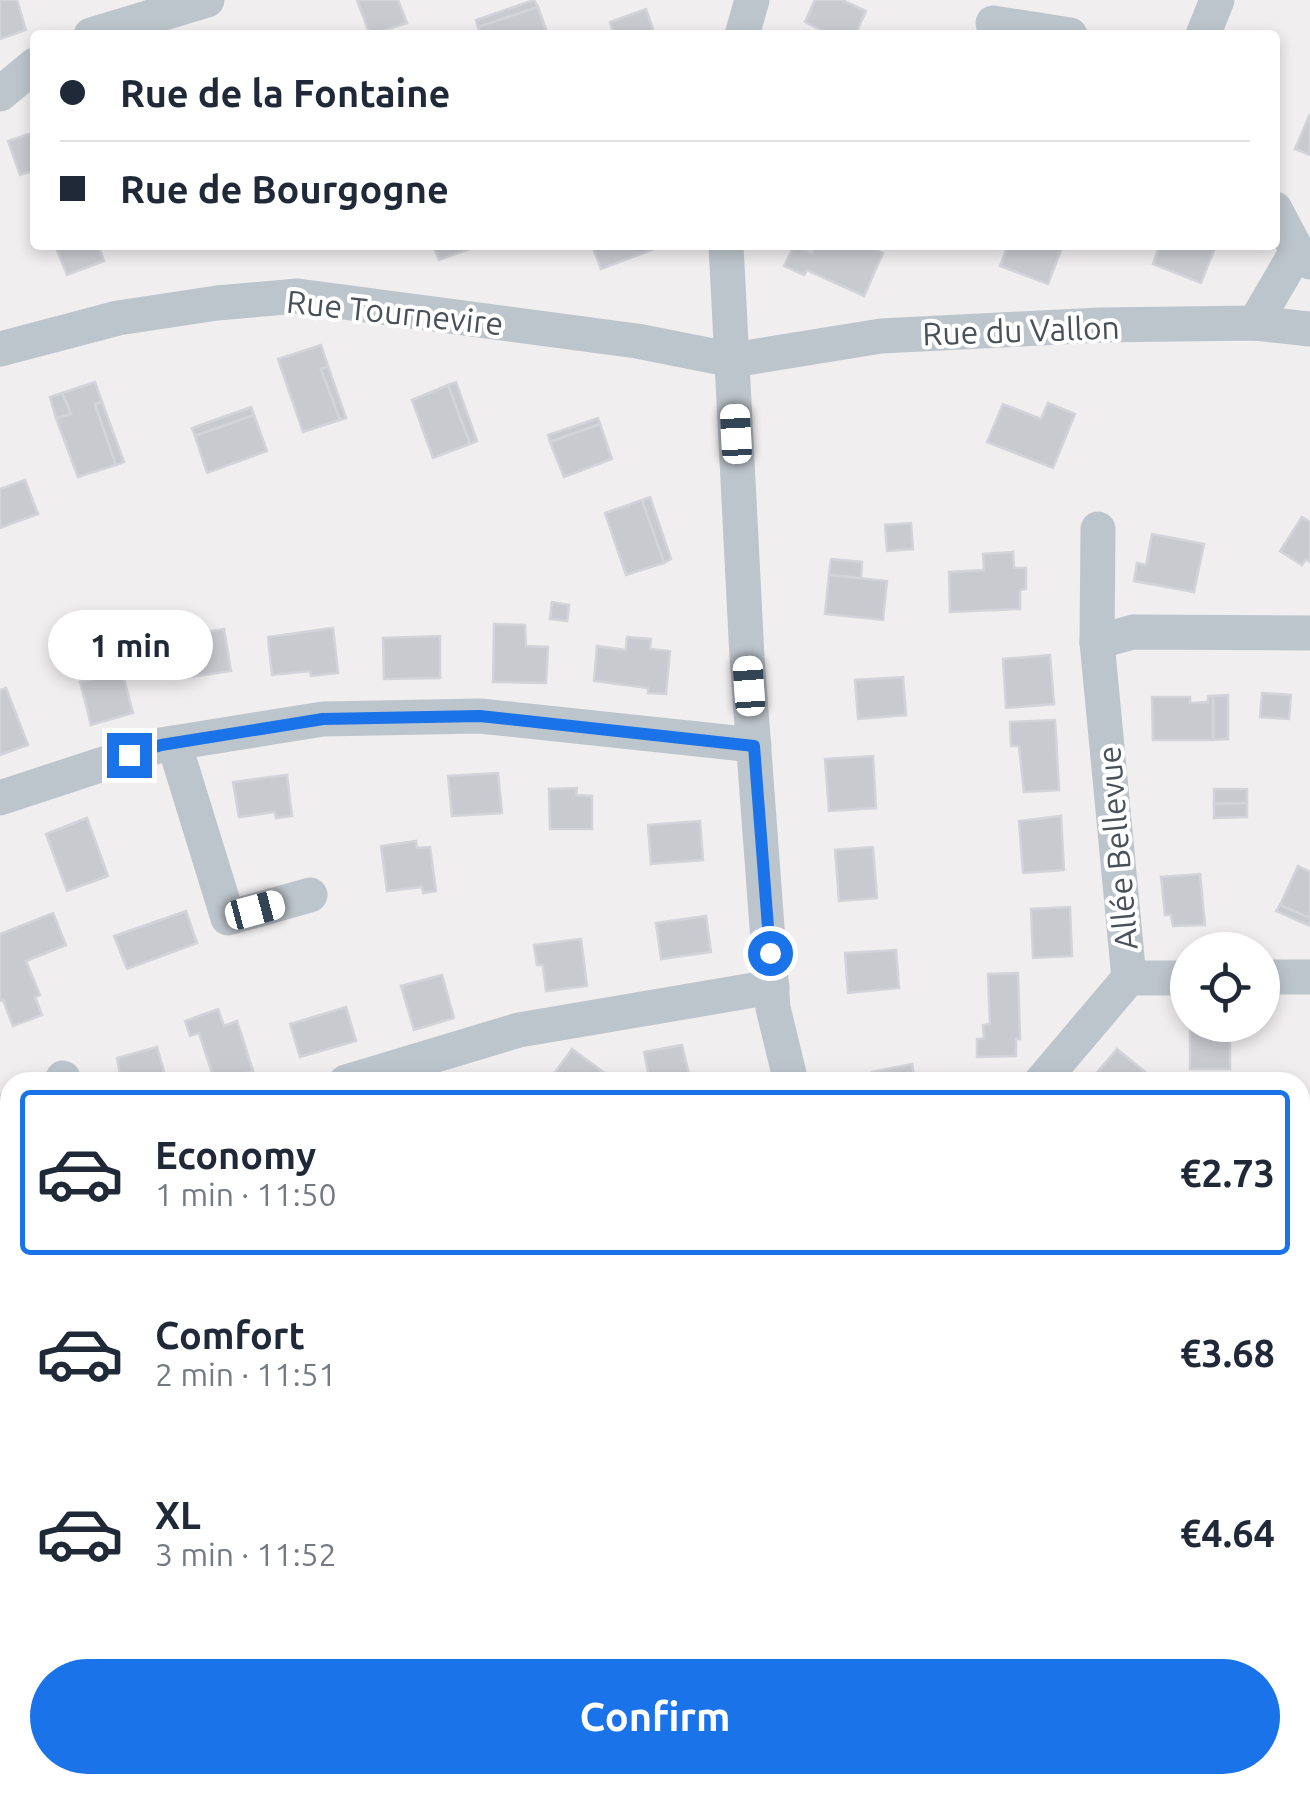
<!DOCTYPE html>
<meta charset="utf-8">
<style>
:root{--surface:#fff;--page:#f2f2f3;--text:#1f2937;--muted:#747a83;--line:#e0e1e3;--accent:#1a73e8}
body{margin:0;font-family:Ubuntu,sans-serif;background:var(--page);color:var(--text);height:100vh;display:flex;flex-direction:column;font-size:38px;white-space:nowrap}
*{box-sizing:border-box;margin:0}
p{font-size:32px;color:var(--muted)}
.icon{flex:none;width:55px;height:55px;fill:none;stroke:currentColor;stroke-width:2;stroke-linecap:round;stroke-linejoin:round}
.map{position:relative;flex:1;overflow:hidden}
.details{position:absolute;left:0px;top:1072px;width:1310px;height:722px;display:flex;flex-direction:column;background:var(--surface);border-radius:30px 30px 0 0;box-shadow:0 5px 15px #0003}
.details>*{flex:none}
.guide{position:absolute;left:30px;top:30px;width:1250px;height:220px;border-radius:10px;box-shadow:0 5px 15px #0003;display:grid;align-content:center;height:220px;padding:0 30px;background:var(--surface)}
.buttons{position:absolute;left:1170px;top:932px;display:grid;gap:20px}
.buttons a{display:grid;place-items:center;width:110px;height:110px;border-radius:50%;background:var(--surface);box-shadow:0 5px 15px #0003;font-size:50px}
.end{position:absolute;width:45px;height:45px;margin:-22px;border:12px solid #1a73e8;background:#fff;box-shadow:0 0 0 5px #fff}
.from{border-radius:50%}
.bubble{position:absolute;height:70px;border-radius:35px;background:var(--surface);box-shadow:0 5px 15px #0003;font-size:32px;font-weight:600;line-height:70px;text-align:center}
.car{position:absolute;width:30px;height:60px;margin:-30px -15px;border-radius:12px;box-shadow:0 0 8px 2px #0007;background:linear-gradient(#fff 24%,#345 0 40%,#fff 0 76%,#345 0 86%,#fff 0)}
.guide b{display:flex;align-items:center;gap:35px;height:95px;font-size:38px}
.guide b+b{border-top:2px solid var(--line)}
.guide i{width:25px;height:25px;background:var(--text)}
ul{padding:18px 0 0;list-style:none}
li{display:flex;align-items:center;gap:30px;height:165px;margin:0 20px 15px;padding:0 10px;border:5px solid transparent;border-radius:10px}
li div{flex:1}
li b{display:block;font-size:38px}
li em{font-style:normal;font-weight:600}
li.current{border-color:var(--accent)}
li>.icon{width:90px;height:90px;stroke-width:1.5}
.cta{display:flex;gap:20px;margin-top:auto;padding:20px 30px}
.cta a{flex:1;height:115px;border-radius:60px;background:var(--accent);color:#fff;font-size:40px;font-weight:600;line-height:115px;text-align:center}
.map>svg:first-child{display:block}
.building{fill:#c9cad0;stroke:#d2d4d9;stroke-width:2.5}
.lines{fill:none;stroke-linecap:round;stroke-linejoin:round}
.minor{stroke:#bdc5cc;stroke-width:35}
.route{stroke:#1a73e8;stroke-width:12}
.labels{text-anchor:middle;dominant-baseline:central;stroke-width:8;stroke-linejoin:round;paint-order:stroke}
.street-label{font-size:32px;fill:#485159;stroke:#fff}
</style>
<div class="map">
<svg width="1310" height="1793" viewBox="0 0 1310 1793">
<rect width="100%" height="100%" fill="#f0eeee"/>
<g class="building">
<polygon points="0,0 17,0 26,30 0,39"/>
<polygon points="357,0 398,0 407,23 370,35"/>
<polygon points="534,0 538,7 478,27 476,20"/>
<polygon points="815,0 842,0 866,11 855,35 831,35 805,22"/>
<polygon points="538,7 548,35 481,35 478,27"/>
<polygon points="646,9 655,35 614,35 610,22"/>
<polygon points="1310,114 1310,155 1295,149"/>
<polygon points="35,132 35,170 20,175 8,141"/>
<polygon points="55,245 98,245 104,261 67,275"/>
<polygon points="433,245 474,245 475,247 439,260"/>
<polygon points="592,245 662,245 662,246 601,269"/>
<polygon points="816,245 866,245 883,253 864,296 807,270 804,275 784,266 794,246 812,253"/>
<polygon points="1008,245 1063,245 1048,284 1000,266"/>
<polygon points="1160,245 1216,245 1201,283 1153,264"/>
<polygon points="321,345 328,366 321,369 340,420 303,432 278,359"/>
<polygon points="328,366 346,418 340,420 321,369"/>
<polygon points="95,382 102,402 95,404 116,465 78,477 56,418 71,414 62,393"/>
<polygon points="456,382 477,441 470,444 448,385"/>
<polygon points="448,385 470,444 433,458 412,400"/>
<polygon points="62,393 71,414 56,418 50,397"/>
<polygon points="102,402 124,462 116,465 95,404"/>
<polygon points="1048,403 1075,414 1053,468 987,442 1003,404 1041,419"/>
<polygon points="251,407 254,415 195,436 192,428"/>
<polygon points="254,415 267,451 207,473 195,436"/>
<polygon points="598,418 600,424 550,442 548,435"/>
<polygon points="600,424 612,459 564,477 550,442"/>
<polygon points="25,480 38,514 0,528 0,489"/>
<polygon points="650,497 671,559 664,563 642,500"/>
<polygon points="642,500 664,563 626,575 605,513"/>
<polygon points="1302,517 1310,522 1310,562 1306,559 1302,565 1280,551"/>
<polygon points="911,523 913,549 887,551 885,525"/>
<polygon points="1152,534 1204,544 1194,592 1134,581 1137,563 1146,565"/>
<polygon points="1013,552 1014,568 1026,568 1026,589 1020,590 1020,609 950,612 949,572 984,570 983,554"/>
<polygon points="831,559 862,562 861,578 829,575"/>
<polygon points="829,575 887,581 883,620 825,614"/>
<polygon points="552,602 569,605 567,621 550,619"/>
<polygon points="494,624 525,625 526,646 548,647 546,683 493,682"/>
<polygon points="333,628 338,673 311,676 310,671 272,675 268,637"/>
<polygon points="224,629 231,671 182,678 174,637"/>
<polygon points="440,636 440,678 384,679 383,638"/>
<polygon points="627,637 651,639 650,649 670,651 666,694 648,693 648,688 594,681 597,646 626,650"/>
<polygon points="1050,655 1054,704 1006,708 1003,659"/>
<polygon points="122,671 133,713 91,725 80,682"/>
<polygon points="903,677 906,715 858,719 855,680"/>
<polygon points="6,688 28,745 0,755 0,690"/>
<polygon points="1262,693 1291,695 1289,719 1260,717"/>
<polygon points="1228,695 1228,739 1213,740 1213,696"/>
<polygon points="1208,696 1213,696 1213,740 1153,740 1152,697 1190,697 1190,703 1208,702"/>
<polygon points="1055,720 1059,790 1024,792 1019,746 1011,746 1010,722"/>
<polygon points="873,756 876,808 829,811 825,759"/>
<polygon points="498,773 502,813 452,816 448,776"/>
<polygon points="287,775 292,816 276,818 275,812 239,817 233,782"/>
<polygon points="577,788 576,795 592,796 592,829 550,829 549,789"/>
<polygon points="1214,789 1247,789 1247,803 1214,804"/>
<polygon points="1247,803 1247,817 1214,818 1214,804"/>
<polygon points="1061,816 1064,870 1023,873 1019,821"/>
<polygon points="87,818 108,876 67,891 46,834"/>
<polygon points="700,821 703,860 651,864 648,825"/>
<polygon points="416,841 417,848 430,847 436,891 423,893 422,887 387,891 381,846"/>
<polygon points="873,847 877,898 839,901 835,850"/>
<polygon points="1298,866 1310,872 1310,918 1280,905"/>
<polygon points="1200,874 1205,925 1173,926 1171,915 1165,915 1161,877"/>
<polygon points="1280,905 1310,918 1310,926 1276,911"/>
<polygon points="1070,907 1072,956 1033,958 1031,909"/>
<polygon points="186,911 197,943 127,969 114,936"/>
<polygon points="53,913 66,945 26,961 40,995 35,997 42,1015 13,1026 3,1000 0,1001 0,934"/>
<polygon points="706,916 711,952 661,959 656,923"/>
<polygon points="581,939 587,986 546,991 543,965 537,965 534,945"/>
<polygon points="896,950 899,988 848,993 845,953"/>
<polygon points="1018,973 1020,1039 1016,1039 1016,1056 977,1057 977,1039 984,1039 983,1025 990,1024 988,974"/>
<polygon points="442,975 454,1018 414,1030 401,986"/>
<polygon points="346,1007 356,1041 300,1057 290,1024"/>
<polygon points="218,1009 224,1026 237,1021 253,1071 215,1082 199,1033 190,1036 185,1021"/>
<rect x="1190" y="1025" width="40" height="44"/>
<polygon points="682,1045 691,1082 650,1082 644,1052"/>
<polygon points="157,1047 167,1082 121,1082 117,1058"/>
<polygon points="572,1049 606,1074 600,1082 548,1082"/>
<polygon points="1117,1049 1150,1076 1145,1082 1089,1082"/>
<polygon points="912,1064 914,1076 873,1082 872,1072"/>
<polygon points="0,1094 10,1118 10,1130 0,1134"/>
<polygon points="1310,1569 1310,1714 1300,1634 1300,1570"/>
<polygon points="0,1625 6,1631 10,1627 10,1785 140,1785 131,1793 83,1793 78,1787 71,1793 0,1793"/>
<polygon points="562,1785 758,1785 760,1793 564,1793"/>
<polygon points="999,1785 1043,1785 1045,1793 1001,1793"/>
</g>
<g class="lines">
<g class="minor">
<polyline points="993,23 1070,35"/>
<polyline points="91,35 207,0"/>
<polyline points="742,35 752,0"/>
<polyline points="1203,35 1217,0"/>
<polyline points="0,94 35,65"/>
<polyline points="1275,209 1297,251 1310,262"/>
<polyline points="726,245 747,657 773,1008 791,1082"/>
<polyline points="1255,323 1297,251"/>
<polyline points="0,349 118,318 217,303 298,296 637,341 733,360 881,336 1100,325 1255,323 1310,329"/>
<polyline points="1097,642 1133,632 1310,633"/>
<polyline points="174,743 228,918 310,895"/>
<polyline points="0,798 161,745 323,719 480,716 754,745"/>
<polyline points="1262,977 1310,977"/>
<polyline points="1129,978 1188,978"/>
<polyline points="63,1078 65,1082"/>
<polyline points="346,1082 519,1030 772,987"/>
<polyline points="1041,1082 1129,978 1097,642 1098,529"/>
<polyline points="0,1182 10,1179"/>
<polyline points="1300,1320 1310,1320"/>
<polyline points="0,1434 10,1443"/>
<polyline points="0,1537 10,1533"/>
<polyline points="937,1785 939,1793"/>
<polyline points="232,1793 259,1785"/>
<polyline points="475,1793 486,1785"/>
</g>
</g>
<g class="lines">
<polyline class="route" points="129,755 161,745 323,719 480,716 754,746 770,953"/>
</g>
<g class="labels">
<g class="street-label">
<text transform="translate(395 312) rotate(6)">Rue Tournevire</text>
<text transform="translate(1021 330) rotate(-2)">Rue du Vallon</text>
<text transform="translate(1117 848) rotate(-95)">Allée Bellevue</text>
</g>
</g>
</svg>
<div class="buttons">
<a><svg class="icon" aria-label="locate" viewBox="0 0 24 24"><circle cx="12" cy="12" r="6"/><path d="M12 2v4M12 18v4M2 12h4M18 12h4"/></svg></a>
</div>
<i class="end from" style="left:770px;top:953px"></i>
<i class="end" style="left:129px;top:755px"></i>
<div class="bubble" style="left:48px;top:610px;width:165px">1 min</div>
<i class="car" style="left:736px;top:434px;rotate:357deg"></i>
<i class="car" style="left:749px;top:686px;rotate:356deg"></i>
<i class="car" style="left:255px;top:910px;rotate:75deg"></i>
<div class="guide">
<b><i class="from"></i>Rue de la Fontaine</b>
<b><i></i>Rue de Bourgogne</b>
</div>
<section class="details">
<ul>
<li class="current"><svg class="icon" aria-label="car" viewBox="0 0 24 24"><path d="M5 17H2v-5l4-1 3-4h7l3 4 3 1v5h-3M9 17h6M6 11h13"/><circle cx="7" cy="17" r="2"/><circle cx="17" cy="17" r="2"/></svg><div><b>Economy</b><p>1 min · 11:50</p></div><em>€2.73</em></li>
<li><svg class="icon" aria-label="car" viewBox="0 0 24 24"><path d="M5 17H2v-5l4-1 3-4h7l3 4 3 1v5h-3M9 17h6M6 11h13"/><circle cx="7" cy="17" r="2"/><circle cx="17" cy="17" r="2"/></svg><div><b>Comfort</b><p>2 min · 11:51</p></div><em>€3.68</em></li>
<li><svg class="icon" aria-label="car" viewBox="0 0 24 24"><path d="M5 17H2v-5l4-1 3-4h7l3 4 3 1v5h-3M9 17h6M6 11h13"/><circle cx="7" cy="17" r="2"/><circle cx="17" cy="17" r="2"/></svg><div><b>XL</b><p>3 min · 11:52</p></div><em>€4.64</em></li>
</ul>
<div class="cta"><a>Confirm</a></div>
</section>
</div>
